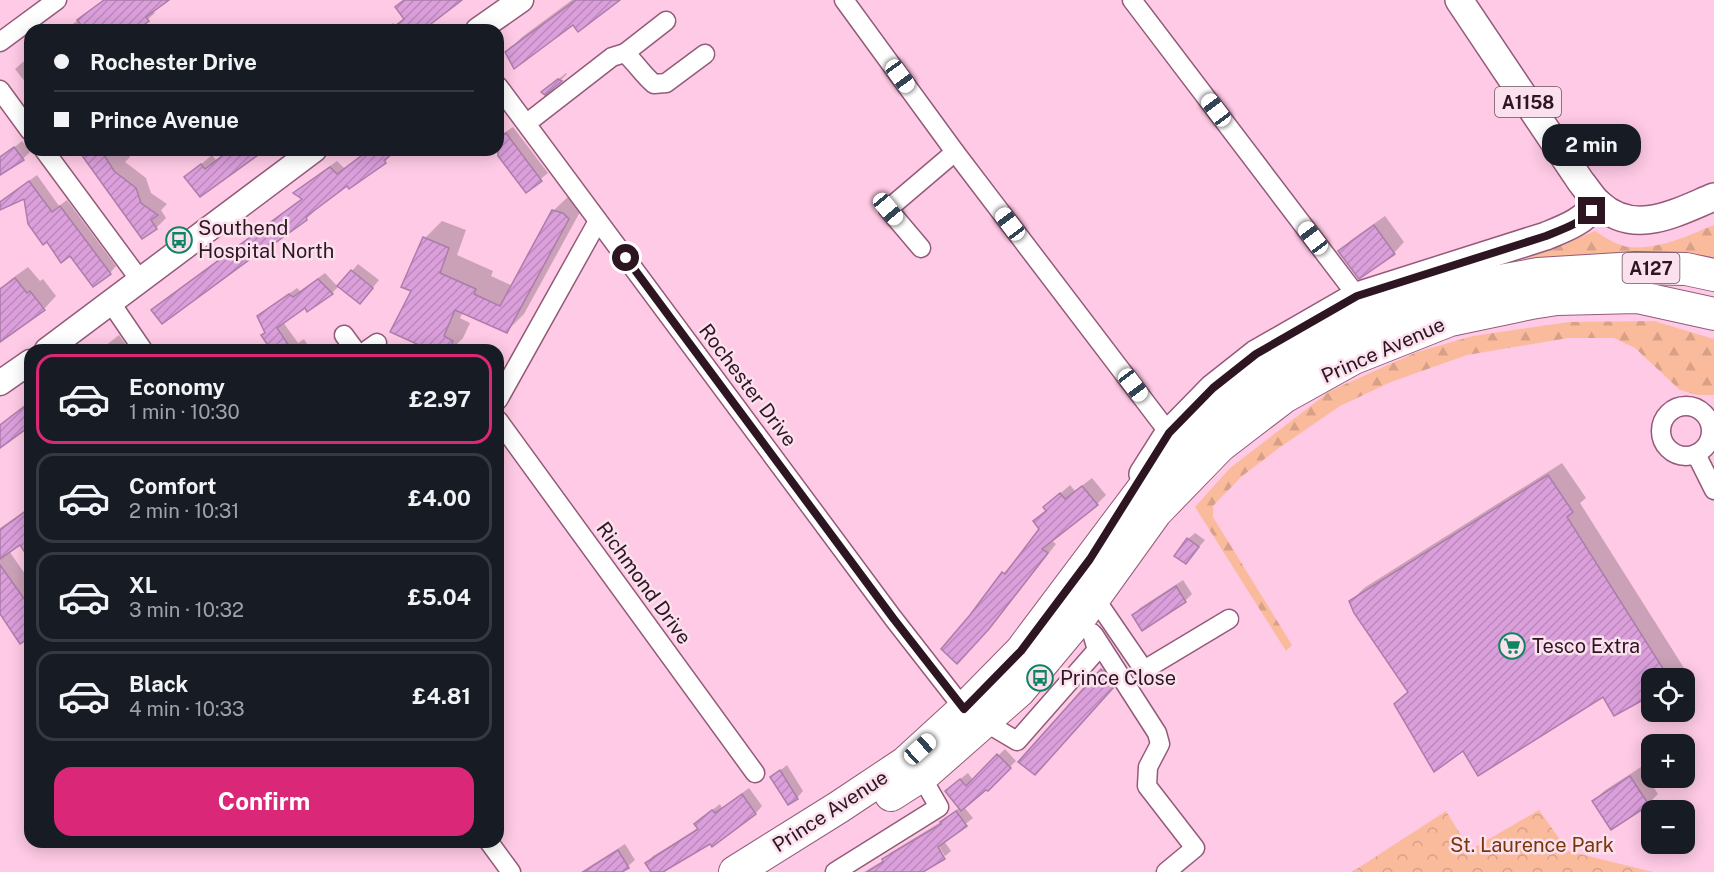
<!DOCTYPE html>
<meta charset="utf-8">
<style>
:root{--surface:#171b24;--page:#20242c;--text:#f1f3f6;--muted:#9ea1a6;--line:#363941;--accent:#db2777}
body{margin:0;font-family:"Public Sans",sans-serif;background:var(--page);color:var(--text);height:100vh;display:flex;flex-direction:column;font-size:22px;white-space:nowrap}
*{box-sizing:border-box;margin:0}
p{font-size:20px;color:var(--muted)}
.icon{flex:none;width:33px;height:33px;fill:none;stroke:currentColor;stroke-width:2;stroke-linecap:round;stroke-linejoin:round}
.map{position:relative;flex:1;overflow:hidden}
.drawer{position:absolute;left:24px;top:344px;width:480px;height:504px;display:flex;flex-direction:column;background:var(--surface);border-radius:18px;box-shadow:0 3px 15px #0003}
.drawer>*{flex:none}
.top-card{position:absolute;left:24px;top:24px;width:480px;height:132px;border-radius:18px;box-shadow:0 3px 15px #0003;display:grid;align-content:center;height:132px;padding:0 30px;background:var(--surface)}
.fabs{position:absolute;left:1641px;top:668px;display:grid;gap:12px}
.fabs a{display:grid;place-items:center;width:54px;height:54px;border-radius:12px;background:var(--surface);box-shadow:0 3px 15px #0003;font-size:30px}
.end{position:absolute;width:27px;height:27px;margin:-14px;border:8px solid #2d1622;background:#fff;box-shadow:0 0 0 3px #fff}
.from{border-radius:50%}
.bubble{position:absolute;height:42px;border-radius:18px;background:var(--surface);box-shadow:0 3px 15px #0003;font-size:20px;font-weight:700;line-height:42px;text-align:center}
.car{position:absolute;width:18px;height:36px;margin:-18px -9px;border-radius:8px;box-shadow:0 0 4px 2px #0007;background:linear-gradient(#fff 24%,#345 0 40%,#fff 0 76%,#345 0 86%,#fff 0)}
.top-card b{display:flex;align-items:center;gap:21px;height:57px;font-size:22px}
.top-card b+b{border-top:2px solid var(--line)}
.top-card i{width:15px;height:15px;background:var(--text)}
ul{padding:10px 0 0;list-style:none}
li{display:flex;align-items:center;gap:18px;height:90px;margin:0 12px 9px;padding:0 18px;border:3px solid var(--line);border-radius:18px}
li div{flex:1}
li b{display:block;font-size:22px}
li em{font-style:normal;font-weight:700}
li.on{border-color:var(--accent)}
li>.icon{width:54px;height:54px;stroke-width:1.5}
.cta{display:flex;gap:12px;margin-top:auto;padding:12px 30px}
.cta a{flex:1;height:69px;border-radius:18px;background:var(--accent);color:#fff;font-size:24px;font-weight:700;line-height:69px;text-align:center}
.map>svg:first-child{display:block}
.forest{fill:url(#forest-firs)}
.park{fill:url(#park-crowns)}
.shadow{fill:#0003}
.building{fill:url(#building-hatch);stroke:#ab7daa;stroke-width:1.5}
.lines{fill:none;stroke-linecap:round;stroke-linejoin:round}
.street-casing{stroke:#935b79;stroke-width:21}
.secondary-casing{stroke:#935b79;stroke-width:27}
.primary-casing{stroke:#935b79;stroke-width:30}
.highway-casing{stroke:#935b79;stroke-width:34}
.street{stroke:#fff;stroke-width:18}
.secondary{stroke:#fff;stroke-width:24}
.primary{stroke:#fff;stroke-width:27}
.highway{stroke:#fff;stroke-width:32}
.route{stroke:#2d1622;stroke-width:8}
.labels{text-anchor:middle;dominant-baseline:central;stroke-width:5;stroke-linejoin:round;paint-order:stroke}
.shield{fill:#fbe0ed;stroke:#6b535f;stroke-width:1.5}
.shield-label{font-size:18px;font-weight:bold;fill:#2d1622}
.poi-label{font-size:20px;fill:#2d1622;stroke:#fbe0ed;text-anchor:start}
.street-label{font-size:20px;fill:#2d1622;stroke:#fbe0ed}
.park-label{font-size:20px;fill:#7a350a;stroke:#fbe0ed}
</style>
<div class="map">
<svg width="1714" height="872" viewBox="0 0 1714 872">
<defs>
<pattern id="forest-firs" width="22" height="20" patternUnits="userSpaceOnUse" patternTransform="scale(1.5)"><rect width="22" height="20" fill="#fabb9d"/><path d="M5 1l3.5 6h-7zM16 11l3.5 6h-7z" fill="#d7a087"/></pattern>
<pattern id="park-crowns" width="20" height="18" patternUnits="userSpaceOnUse" patternTransform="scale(1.5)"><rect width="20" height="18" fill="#fabb9d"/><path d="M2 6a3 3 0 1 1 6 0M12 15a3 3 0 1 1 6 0" fill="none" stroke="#d7a087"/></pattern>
<pattern id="building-hatch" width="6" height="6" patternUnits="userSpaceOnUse" patternTransform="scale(1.5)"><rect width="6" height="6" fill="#db9fdb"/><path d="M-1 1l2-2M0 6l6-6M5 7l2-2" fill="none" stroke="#bc88bc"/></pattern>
</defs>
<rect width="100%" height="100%" fill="#fecae5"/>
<g class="forest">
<path d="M1714,225V263L1518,262L1595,231C1604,237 1617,245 1628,247C1659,250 1687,236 1714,225Z"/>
<polygon points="1654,321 1714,339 1714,395 1697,395 1680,390 1635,348 1614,338 1568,338 1467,355 1391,382 1340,406 1279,448 1241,477 1213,506 1213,517 1292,645 1286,651 1195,507 1230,468 1330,391 1417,352 1473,336 1569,322"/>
</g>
<polygon class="park" points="1539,810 1568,851 1653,872 1352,872 1446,811 1470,850"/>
<g class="shadow">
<polygon points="104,0 167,0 152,10 155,13 135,30 129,23 119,30 65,30"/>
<polygon points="404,0 460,0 420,30 384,30 393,23 395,25 405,18"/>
<polygon points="572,0 617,0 574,23 507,52 522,37"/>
<polygon points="30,56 30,88 15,69"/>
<polygon points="566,73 567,74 561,80 545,93 550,86"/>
<polygon points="513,127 548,173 526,191 495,150 498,150 498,137"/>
<polygon points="22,141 30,152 23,159 0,173 0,159"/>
<polygon points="80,150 124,150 130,157 125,162 146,178 151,193 167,204 161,210 166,218 156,228 143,237"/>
<polygon points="229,150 263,150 186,177 212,155 216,160"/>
<polygon points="370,150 396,150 385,162 348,183 312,210 313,212 306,219 257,252 153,310 160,303 303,198 296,192 302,186 337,161 345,169"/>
<polygon points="37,175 59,206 67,200 116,266 110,273 25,197 0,209 0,203 4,199"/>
<polygon points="571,194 586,201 524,314 506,332 463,312 460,318 470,323 463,338 451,350 432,350 413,290 425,238 442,221 466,230 457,255 493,271 491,276 513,286 553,211"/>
<polygon points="1385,216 1404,242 1394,253 1359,277 1340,251 1351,240"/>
<polygon points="358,264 379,280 367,295 352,271"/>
<polygon points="28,267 40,281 43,279 56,296 44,309 0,340 0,290 10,280"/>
<polygon points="325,273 338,287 332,293 306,306 283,322 298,343 304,339 311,350 273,350 259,317 266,310 297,288 300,291"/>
<polygon points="119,335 126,345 122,350 100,350"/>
<polygon points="1562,463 1586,498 1580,503 1684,668 1674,678 1652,678 1604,695 1464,749 1395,704 1409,691 1351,601 1364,588"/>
<polygon points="1092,478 1106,495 1097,504 1051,540 1056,544 998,618 966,653 1004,573 1041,529 1035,521 1047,510 1045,507 1070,485 1075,491"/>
<polygon points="30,507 30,557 20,543 9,551 30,581 30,635 0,612 0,528"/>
<polygon points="1195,533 1205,540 1186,562 1188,539"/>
<polygon points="1183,580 1192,594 1185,601 1143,629 1134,615 1140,608"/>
<polygon points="1108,664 1119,679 1041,767 1102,670"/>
<polygon points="1005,749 1016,761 988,789 987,788 964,807 973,818 944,841 951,851 945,856 935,840 917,872 864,872 884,860 890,853 944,820 960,807 954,784 968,773 973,780"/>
<polygon points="787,765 803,791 797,798 772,777"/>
<polygon points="1641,767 1658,794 1648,804 1594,801 1604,791"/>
<polygon points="749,788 762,806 756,813 712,844 710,842 660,872 652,872 647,863 653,856 699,828 703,817 720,804 722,808"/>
<polygon points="625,844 635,860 628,866 619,872 581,872"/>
</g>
<g class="building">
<polygon points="104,0 169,0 146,17 149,21 137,30 133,30 129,25 122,30 85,30 77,20"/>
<polygon points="404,0 462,0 423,30 390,30 404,19 395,7"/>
<polygon points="576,0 620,0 578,32 573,25 514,69 505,52"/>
<polygon points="558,79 562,81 545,95 541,92"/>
<polygon points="506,133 542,181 526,193 498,156 498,138"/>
<polygon points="14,147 24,160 0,175 0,157"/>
<polygon points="78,150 101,150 114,171 136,188 141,203 158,215 151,220 157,229 142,239"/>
<polygon points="230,150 265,150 200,197 184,177 201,164 205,169"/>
<polygon points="369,150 398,150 384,160 386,163 349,189 347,186 315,210 306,217 307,220 257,256 257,254 162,324 151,310 302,199 293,193 330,167 337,174"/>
<polygon points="29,181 52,212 60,206 111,274 93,287 70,256 61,263 47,242 43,245 28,224 24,199 0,210 0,202"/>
<polygon points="552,210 563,213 569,219 507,333 455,310 444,336 453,341 449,350 430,350 390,332 411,291 401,287 423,237 449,248 440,273 476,289 474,294 500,306"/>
<polygon points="1374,225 1395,254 1359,279 1338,251"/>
<polygon points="351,270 373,288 360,304 337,286"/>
<polygon points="15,278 27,293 30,291 45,310 0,342 0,289"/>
<polygon points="318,279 333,294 307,312 305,308 277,328 292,350 271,350 261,335 265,333 257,316 289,294 293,297"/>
<polygon points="30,402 30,426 0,448 0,425"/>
<polygon points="1548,475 1573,512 1567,517 1669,678 1652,678 1652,695 1614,716 1603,697 1478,776 1463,751 1434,772 1394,704 1408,692 1354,613 1349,601"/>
<polygon points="1082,486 1098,505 1042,549 1048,553 989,629 957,664 941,649 970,615 1002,572 1005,574 1039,529 1033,521 1046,511 1043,507 1060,493 1065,499"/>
<polygon points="30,508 30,560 20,545 0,559 0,530"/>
<polygon points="1187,538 1199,547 1186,564 1174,556"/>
<polygon points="0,565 30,607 30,637 20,644 0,614"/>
<polygon points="1176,586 1186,602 1142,631 1132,615"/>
<polygon points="1101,669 1114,687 1035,775 1018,762"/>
<polygon points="997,754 1011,768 988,791 986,790 961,811 945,791 960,779 966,786"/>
<polygon points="780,770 798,799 788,805 770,777"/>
<polygon points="1630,776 1649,805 1611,830 1592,801"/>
<polygon points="742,794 756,814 712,847 710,844 663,872 651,872 645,863 698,829 694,824 712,810 715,813"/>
<polygon points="956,811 967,826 938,847 945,859 923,872 867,872 883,862 882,859 941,824 940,822"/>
<polygon points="618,850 629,868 622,872 583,872"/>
</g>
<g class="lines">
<g class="street-casing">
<g id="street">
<polyline points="844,0 955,152 1169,433"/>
<polyline points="1132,0 1357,296"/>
<polyline points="0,42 57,0"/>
<path d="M625,53C636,63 643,75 654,84L666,83L705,54"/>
<polyline points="498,86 893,618 964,709"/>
<polyline points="0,90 30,131"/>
<polyline points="527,123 612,57 625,53 666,21"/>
<polyline points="44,150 140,280"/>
<polyline points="921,248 888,209 955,152"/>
<polyline points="111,303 143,350"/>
<polyline points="344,335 355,350"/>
<polyline points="367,350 377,343"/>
<polyline points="498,400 598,221"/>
<circle cx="1686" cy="431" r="25"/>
<polyline points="498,420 755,773"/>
<polyline points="1696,454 1714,490"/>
<polyline points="1094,597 1144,670 1229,619"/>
<polyline points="1094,635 1157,733 1160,744 1148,767 1147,786 1195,848 1166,872"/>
<polyline points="985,722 1017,741 1097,650 1092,633"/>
<polyline points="489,842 511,872"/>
<polyline points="835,872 939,807 921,776"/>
</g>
</g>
<g class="secondary-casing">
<g id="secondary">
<polyline points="478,30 521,0"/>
<polyline points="47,350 314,150"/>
<polyline points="0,383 30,362"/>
</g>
</g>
<g class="primary-casing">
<g id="primary">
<path d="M1459,0L1581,182C1587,189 1592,198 1599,204C1635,237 1677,212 1714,197"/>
<path d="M1143,474L1169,433L1213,388L1256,354L1357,296L1546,236C1568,227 1582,222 1598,203"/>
</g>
</g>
<g class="highway-casing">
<g id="highway">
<polyline points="891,795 927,772 1019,691 1079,619 1156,512 1220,446 1284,397 1354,358 1450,320 1531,303 1557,299 1637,297 1714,314"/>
<polyline points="735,872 839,807 905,763 964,709 1021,651 1148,482 1194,433 1275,371 1377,317 1450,290 1538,274 1636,268 1686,269 1714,275"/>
</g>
</g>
<use href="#street" class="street"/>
<use href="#secondary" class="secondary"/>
<use href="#primary" class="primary"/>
<use href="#highway" class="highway"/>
</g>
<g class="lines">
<path class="route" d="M626,258L893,618L964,709L1021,651L1090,559L1169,433L1213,388L1256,354L1357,296L1546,236C1563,229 1579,224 1592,211"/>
</g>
<defs>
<g id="bus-ring" transform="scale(1.35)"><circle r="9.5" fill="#fbe0ed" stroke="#0f8362" stroke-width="1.5"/><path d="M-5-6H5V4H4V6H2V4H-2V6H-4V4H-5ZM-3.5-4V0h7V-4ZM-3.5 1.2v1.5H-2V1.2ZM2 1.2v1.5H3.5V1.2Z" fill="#0f8362"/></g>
<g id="supermarket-ring" transform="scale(1.35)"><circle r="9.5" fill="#fbe0ed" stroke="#0f8362" stroke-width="1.5"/><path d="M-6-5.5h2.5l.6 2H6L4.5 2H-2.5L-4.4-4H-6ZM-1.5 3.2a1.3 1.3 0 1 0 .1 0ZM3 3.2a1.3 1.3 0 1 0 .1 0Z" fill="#0f8362"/></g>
</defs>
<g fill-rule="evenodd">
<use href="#bus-ring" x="179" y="240"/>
<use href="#supermarket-ring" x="1512" y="646"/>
<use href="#bus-ring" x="1040" y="678"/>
</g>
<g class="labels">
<g class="shield">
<rect x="1495" y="87" width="66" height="30" rx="4.5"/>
<rect x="1622.5" y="253" width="57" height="30" rx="4.5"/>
</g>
<g class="shield-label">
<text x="1528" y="102">A1158</text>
<text x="1651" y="268">A127</text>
</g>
<g class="poi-label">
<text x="198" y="228">Southend<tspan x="198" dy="23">Hospital North</tspan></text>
<text x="1532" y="646">Tesco Extra</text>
<text x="1060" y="678">Prince Close</text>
</g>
<g class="street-label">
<text transform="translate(1383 350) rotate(-24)">Prince Avenue</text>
<text transform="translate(748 385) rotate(53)">Rochester Drive</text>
<text transform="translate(644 583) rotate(54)">Richmond Drive</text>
<text transform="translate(830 811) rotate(-33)">Prince Avenue</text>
</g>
<g class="park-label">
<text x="1532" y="845">St. Laurence Park</text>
</g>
</g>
</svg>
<div class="fabs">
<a><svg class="icon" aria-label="locate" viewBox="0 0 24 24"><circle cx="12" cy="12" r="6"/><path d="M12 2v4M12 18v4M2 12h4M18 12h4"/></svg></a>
<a>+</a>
<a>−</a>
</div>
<i class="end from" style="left:626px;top:258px"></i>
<i class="end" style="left:1592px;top:211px"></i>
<div class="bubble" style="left:1542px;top:124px;width:99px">2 min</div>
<i class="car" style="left:900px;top:76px;rotate:144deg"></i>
<i class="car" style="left:1216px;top:110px;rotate:323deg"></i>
<i class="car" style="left:888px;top:209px;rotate:140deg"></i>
<i class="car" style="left:1010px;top:224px;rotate:323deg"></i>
<i class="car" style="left:1313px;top:238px;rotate:323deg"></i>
<i class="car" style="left:1133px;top:385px;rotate:143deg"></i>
<i class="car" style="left:920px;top:749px;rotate:48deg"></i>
<div class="top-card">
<b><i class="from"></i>Rochester Drive</b>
<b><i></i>Prince Avenue</b>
</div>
<section class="drawer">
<ul>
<li class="on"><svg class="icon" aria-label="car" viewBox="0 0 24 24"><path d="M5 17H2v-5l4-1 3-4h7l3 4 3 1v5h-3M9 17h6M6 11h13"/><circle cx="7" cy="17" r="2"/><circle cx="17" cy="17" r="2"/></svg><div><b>Economy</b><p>1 min · 10:30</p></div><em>£2.97</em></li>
<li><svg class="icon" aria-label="car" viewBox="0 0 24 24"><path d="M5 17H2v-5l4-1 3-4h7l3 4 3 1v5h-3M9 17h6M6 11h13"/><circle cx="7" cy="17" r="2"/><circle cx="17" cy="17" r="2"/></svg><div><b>Comfort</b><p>2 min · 10:31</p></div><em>£4.00</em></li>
<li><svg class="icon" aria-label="car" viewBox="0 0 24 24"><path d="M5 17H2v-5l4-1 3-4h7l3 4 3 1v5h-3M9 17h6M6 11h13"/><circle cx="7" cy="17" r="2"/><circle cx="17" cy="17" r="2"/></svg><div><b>XL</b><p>3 min · 10:32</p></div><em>£5.04</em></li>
<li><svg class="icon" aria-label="car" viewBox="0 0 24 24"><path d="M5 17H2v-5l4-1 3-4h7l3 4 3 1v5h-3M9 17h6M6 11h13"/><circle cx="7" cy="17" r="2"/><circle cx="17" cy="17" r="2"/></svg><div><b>Black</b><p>4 min · 10:33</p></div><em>£4.81</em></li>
</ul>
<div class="cta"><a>Confirm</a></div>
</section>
</div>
